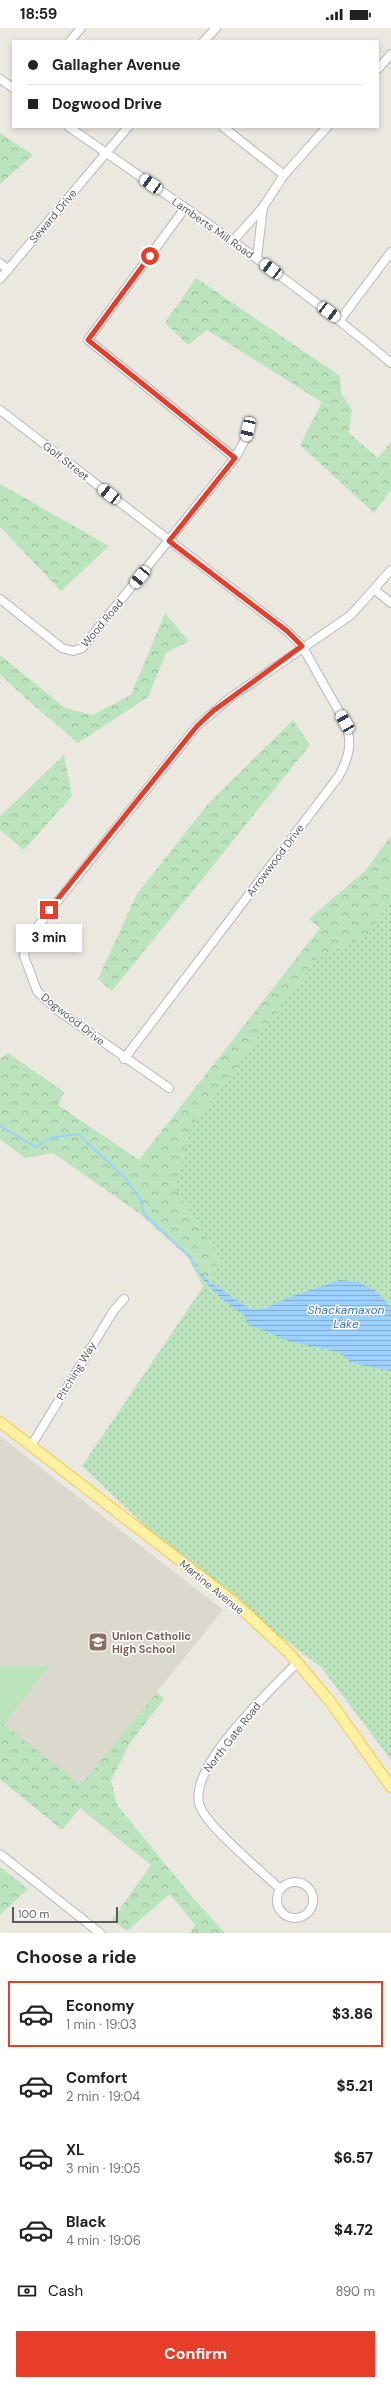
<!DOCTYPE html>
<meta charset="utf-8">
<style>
:root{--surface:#fff;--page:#f6f6f6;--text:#222;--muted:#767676;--line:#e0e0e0;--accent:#e73d29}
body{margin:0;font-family:"DM Sans",sans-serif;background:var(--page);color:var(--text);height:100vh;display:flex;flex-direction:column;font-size:15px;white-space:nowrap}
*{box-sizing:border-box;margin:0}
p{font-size:13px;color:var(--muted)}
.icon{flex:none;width:22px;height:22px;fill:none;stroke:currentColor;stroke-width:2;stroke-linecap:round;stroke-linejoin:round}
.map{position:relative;height:1905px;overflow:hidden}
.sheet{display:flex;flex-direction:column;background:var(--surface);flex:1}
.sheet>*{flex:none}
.guide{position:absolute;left:12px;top:12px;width:367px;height:88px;border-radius:0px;box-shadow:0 2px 6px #0003;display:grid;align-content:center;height:88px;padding:0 16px;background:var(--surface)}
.scale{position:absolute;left:12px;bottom:10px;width:106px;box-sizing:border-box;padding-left:4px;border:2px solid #585b60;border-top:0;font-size:11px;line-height:14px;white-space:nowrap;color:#585b60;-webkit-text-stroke:3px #fff;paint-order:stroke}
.end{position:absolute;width:18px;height:18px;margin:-9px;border:5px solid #e73d29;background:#fff;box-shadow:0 0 0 2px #fff}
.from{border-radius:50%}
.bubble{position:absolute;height:28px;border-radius:0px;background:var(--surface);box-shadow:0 2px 6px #0003;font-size:13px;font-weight:800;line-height:28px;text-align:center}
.car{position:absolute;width:12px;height:24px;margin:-12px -6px;border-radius:5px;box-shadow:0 0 3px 1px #0007;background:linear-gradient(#fff 24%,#345 0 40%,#fff 0 76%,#345 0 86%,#fff 0)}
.guide b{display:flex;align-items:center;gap:14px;height:38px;font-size:15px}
.guide b+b{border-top:1px solid var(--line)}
.guide i{width:10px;height:10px;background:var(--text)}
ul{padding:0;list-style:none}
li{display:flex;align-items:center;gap:12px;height:66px;margin:0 8px 6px;padding:0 8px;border:2px solid transparent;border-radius:0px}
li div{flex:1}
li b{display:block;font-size:15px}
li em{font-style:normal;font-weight:800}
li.selected{border-color:var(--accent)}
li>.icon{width:36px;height:36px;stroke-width:1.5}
h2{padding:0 16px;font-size:18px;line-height:48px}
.pay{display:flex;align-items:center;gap:10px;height:44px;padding:0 16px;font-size:15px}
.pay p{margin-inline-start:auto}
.primary-button{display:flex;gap:8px;margin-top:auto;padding:8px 16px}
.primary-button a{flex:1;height:46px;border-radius:0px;background:var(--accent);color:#fff;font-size:16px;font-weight:800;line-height:46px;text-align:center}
.status{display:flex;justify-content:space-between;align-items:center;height:28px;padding:0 20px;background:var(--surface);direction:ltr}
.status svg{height:11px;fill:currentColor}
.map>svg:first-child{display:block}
.education{fill:#dbd8cd}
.grass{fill:url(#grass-dots)}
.forest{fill:url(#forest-crowns)}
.green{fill:#bbe3bc}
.water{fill:url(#water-rules)}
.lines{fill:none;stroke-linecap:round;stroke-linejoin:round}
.stream{stroke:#9cd1fe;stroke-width:2}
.minor-casing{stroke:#b5b7bc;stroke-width:10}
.major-casing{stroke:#efc854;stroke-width:12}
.minor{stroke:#fff;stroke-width:8}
.major{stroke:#fef1a1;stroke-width:10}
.route{stroke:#e73d29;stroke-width:5}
.labels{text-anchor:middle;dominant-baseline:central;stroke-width:3;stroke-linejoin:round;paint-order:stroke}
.street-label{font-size:11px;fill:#585b60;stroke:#fff}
.education-label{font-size:11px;font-weight:bold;fill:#785e54;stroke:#fff;text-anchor:start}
.water-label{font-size:12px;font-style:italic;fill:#3e76b7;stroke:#fff}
</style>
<div class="status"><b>18:59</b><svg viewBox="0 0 49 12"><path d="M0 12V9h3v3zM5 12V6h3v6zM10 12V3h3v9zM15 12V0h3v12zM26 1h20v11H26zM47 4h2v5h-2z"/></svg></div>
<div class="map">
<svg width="391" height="1905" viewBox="0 0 391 1905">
<defs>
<pattern id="grass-dots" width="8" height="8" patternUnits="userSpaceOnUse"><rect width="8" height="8" fill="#bbe3bc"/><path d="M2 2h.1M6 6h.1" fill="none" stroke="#9bbb9c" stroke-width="1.8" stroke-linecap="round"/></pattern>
<pattern id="forest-crowns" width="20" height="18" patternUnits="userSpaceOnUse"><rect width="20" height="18" fill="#bbe3bc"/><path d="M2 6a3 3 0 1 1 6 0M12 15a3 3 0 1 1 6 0" fill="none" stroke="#9bbb9c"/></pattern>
<pattern id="water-rules" width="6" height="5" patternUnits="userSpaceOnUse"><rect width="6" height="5" fill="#9cd1fe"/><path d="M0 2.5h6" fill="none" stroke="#82add1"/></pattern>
</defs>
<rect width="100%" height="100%" fill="#ebe9df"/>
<polygon class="education" points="0,1408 223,1582 81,1758 0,1693"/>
<polygon class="grass" points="391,872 391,1732 321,1639 245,1582 160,1512 82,1438 203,1259 211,1251 220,1231 175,1160 190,1101 317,930 369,907"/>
<g class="forest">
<polygon points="0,105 33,127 0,156"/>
<polygon points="196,250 340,348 341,365 352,382 349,405 378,430 391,414 391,461 374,485 300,417 322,374 207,302 188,317 165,295"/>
<polygon points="0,456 109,518 61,563 0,499"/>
<polygon points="165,585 189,613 166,625 148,669 78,715 28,672 0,646 0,627 65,680 93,687 131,667"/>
<polygon points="293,692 310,717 112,963 98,951 137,866 208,776"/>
<polygon points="64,727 72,768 24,822 0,802 0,788"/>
<polygon points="391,808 391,872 369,907 317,930 190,1101 175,1160 220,1231 211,1251 203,1259 188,1229 139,1185 53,1125 25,1130 0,1111 0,1031 8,1025 64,1064 58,1077 139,1132 320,900 309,891 365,843"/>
<polygon points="157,1664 164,1671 130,1715 111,1752 117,1777 193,1870 225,1905 190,1905 195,1897 170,1866 127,1903 112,1892 151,1837 80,1780 62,1802 0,1751 0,1693 81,1757"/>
<polygon points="0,1839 28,1861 0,1887"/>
</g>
<polygon class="green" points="0,1638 49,1638 4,1696 0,1693"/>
<path class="water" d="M196,1241L211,1255L250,1281L266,1280L290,1269L340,1252L359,1254L376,1263L391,1280V1343L352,1335L339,1324L291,1314L247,1296L245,1288C225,1274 209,1262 196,1241Z"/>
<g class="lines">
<polyline class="stream" points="0,1098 36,1119 50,1110 78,1106 127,1152 141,1173 144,1186 191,1230 196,1241"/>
<g class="minor-casing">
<g id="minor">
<polyline points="70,13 81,0"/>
<polyline points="204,13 216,0"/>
<polyline points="378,41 391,26"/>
<polyline points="0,51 13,60"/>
<path d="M69,99C178,175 289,249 391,335"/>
<polyline points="223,99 284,147"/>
<polyline points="185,180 88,312 235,430"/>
<polyline points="233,213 263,179 284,147 327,99"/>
<polyline points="257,230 263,179"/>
<polyline points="0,235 8,242"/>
<polyline points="0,251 128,99"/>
<polyline points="340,292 391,224"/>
<path d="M0,382L287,603L302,618L345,694C353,715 349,729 339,748L124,1031"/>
<polyline points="375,562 391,575"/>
<polyline points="0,571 62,620 73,623 82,620 235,430 246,410 250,393"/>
<polyline points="169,1060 56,981 37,963 24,928 26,913 197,698 230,670 351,587 391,542"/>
<polyline points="31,1418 114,1282 124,1271"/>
<polyline points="0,1826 100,1905"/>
<circle cx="295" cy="1872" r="18"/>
<path d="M280,1861C263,1844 203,1796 199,1775C191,1735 270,1663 297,1635"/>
</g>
</g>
<g class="major-casing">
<polyline id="major" points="0,1394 234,1574 289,1625 329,1672 391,1759"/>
</g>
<use href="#minor" class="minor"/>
<use href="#major" class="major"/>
</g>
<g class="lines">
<polyline class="route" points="49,882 197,698 213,683 302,618 287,603 169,513 235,430 88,312 150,228"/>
</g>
<defs>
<g id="school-square" transform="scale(1)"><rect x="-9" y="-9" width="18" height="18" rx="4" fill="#8d6e63" stroke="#fff"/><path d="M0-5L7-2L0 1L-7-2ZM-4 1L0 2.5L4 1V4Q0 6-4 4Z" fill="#fff"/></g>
</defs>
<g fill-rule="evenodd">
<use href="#school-square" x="98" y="1614"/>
</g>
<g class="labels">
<g class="street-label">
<text transform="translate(53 188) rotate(-50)">Seward Drive</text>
<text transform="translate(213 200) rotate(35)">Lamberts Mill Road</text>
<text transform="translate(66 433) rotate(38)">Golf Street</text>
<text transform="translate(102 595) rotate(-50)">Wood Road</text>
<text transform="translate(275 832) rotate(-53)">Arrowwood Drive</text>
<text transform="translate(73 991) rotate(38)">Dogwood Drive</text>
<text transform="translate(76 1343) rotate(-59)">Pitching Way</text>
<text transform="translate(212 1559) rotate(39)">Martine Avenue</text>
<text transform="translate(232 1709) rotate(-52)">North Gate Road</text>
</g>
<g class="education-label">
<text x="112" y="1608">Union Catholic<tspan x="112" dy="13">High School</tspan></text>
</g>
<g class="water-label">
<text x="346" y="1282">Shackamaxon<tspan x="346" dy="14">Lake</tspan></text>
</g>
</g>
</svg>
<div class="scale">100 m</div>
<i class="end from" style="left:150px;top:228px"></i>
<i class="end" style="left:49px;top:882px"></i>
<div class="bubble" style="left:16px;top:896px;width:66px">3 min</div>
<i class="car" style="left:151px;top:156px;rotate:305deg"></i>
<i class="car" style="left:271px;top:241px;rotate:307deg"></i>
<i class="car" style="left:329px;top:284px;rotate:127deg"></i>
<i class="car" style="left:248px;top:401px;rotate:193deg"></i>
<i class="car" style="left:109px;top:466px;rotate:308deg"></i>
<i class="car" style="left:140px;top:549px;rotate:219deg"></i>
<i class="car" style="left:345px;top:694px;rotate:330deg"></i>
<div class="guide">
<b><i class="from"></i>Gallagher Avenue</b>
<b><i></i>Dogwood Drive</b>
</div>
</div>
<section class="sheet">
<h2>Choose a ride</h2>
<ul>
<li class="selected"><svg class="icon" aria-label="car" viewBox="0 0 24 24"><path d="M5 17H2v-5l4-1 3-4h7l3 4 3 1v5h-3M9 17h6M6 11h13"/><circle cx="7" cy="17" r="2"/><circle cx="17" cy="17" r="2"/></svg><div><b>Economy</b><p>1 min · 19:03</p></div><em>$3.86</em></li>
<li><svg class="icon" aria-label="car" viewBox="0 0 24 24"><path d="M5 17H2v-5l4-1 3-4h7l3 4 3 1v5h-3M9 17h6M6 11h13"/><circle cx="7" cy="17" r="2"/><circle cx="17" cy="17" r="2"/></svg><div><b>Comfort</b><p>2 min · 19:04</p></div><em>$5.21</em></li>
<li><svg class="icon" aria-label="car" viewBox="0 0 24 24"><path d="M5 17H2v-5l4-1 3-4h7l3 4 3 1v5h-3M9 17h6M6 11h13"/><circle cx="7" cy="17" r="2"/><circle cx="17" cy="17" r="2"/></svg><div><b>XL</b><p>3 min · 19:05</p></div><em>$6.57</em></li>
<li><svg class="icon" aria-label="car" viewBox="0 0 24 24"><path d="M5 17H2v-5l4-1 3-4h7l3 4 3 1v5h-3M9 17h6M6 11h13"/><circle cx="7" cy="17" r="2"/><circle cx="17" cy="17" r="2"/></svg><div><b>Black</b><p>4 min · 19:06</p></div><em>$4.72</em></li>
</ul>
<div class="pay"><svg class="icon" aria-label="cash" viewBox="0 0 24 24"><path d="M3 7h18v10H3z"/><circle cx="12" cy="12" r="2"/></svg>Cash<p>890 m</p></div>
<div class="primary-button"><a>Confirm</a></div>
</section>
